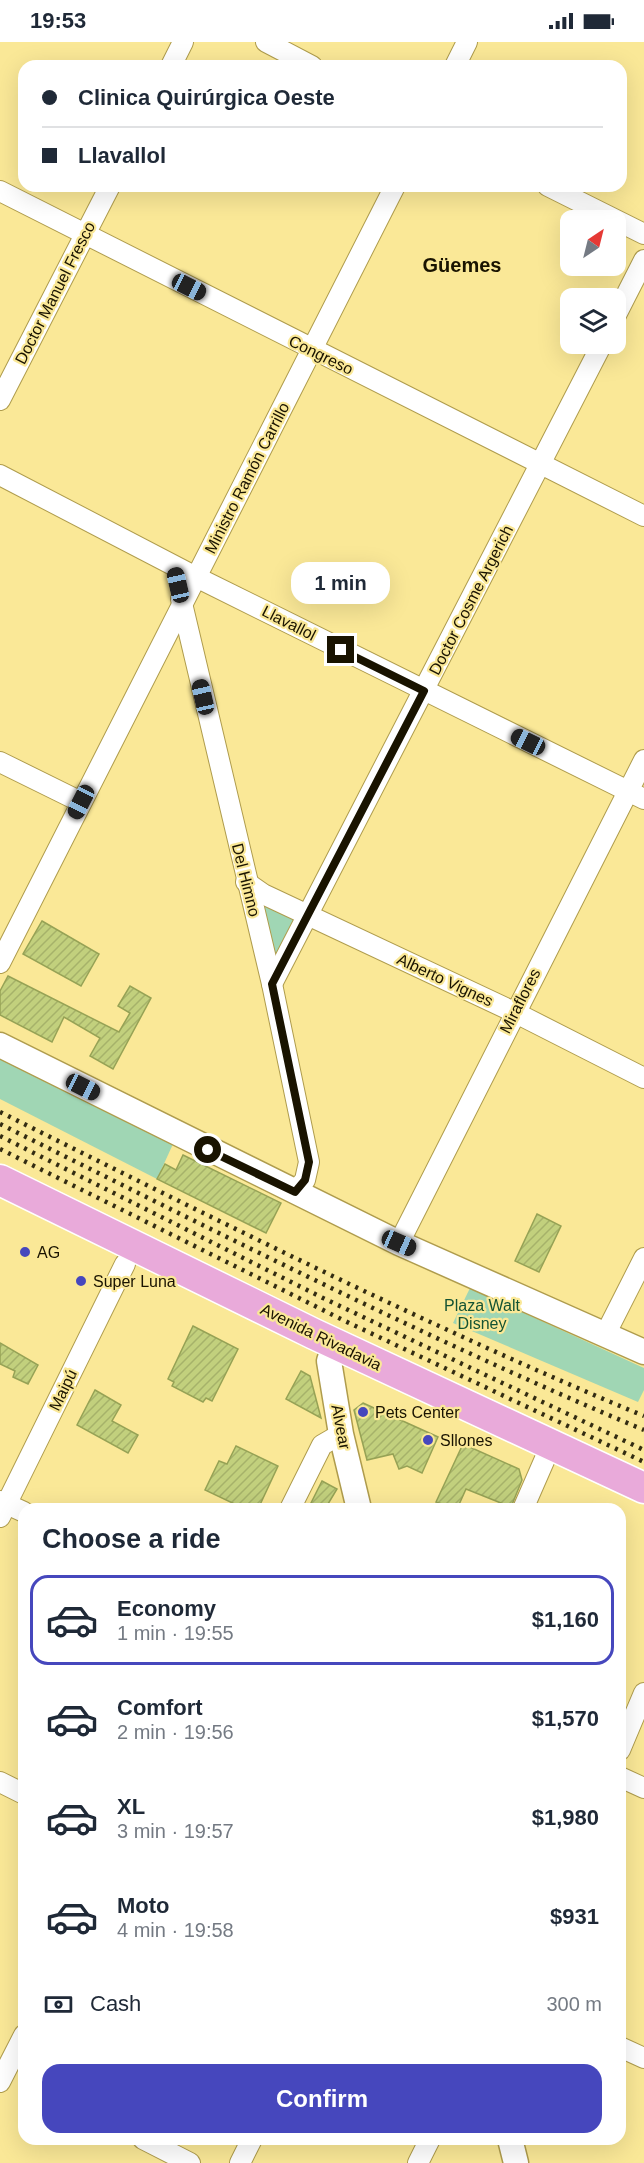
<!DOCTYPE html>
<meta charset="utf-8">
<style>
:root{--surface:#fff;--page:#f6f6f7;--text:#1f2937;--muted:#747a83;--line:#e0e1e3;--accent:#4647bd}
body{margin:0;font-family:Arial,sans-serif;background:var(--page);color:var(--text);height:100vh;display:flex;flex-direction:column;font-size:22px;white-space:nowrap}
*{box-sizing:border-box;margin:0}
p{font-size:20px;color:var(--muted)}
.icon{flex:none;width:33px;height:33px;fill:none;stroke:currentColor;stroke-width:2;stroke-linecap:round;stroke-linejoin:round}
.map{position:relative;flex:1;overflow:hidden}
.sheet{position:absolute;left:18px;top:1461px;width:608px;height:642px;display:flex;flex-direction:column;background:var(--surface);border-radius:18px;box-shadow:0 6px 24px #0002}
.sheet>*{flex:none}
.top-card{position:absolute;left:18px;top:18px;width:609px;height:132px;border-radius:18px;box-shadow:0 6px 24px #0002;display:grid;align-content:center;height:132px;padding:0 24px;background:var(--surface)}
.needle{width:39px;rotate:35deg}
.tools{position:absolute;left:560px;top:168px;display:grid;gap:12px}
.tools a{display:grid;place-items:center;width:66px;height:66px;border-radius:12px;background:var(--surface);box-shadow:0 6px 24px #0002;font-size:30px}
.end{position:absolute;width:27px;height:27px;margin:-14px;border:8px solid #191300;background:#fff;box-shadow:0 0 0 3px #fff}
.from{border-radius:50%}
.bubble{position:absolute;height:42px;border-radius:18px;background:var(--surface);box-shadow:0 6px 24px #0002;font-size:20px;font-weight:800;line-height:42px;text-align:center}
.car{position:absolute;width:18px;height:36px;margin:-18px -9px;border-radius:8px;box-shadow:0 0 4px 2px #0007;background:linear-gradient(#222 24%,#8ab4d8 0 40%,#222 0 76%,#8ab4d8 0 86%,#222 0)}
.top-card b{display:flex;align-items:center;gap:21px;height:57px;font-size:22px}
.top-card b+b{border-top:2px solid var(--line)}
.top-card i{width:15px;height:15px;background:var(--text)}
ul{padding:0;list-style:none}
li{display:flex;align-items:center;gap:18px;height:90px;margin:0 12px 9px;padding:0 12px;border:3px solid transparent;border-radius:18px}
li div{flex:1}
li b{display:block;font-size:22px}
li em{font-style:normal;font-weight:800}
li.active{border-color:var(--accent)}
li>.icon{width:54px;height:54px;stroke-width:1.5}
h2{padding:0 24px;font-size:27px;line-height:72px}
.pay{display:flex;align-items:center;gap:15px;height:66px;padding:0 24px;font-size:22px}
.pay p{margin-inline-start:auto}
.action{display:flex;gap:12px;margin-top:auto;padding:12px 24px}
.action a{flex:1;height:69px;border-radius:18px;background:var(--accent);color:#fff;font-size:24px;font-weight:800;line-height:69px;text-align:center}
.status{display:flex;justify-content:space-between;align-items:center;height:42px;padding:0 30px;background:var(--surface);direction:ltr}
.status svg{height:16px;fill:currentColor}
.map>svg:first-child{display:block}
.green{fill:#a0d6b4}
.building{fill:url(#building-hatch);stroke:#96a255;stroke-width:1.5}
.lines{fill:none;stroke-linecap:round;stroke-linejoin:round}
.minor-casing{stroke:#af9c4d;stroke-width:22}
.tertiary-casing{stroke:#af9c4d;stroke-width:27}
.primary-casing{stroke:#fff;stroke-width:33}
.minor{stroke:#fff;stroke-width:20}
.tertiary{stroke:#fff;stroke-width:24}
.primary{stroke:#e9aada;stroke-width:30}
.rail{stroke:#332c12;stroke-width:4.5;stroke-dasharray:3 6;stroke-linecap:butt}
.route{stroke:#191300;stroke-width:8}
.poi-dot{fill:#4647bd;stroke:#fae897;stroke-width:2}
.labels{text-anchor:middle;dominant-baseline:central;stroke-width:4.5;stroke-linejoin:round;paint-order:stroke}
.street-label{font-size:16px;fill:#191300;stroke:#fae897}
.poi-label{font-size:16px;fill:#191300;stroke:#fae897;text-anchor:start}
.park-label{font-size:16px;fill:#145333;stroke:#fae897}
.quarter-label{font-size:20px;font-weight:bold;fill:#191300;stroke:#fae897}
</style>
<div class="status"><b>19:53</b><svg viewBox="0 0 49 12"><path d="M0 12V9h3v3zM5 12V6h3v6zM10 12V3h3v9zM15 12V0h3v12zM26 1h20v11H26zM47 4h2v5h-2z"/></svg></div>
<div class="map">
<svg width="644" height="2121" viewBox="0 0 644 2121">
<defs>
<pattern id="building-hatch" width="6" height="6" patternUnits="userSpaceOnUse" patternTransform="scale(1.5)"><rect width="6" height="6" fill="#c2d07d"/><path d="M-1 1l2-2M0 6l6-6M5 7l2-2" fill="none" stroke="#a6b26a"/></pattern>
</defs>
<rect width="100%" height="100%" fill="#fae897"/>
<g class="green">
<polygon points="266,863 294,877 279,910 275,912 272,909 262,866"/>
<polygon points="0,1016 173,1102 157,1137 0,1057"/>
<polygon points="470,1246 644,1326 644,1348 638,1360 453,1281"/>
</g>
<g class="building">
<polygon points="42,879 99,912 81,944 23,912"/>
<polygon points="8,934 119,990 130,971 118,964 130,944 151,956 113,1027 90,1014 100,996 64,975 52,1000 0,973 0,949"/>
<polygon points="183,1113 281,1161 266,1191 157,1137 165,1122 176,1128"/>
<polygon points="537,1172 561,1184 539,1230 515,1219"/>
<polygon points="193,1284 238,1307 212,1359 206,1356 203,1360 172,1344 174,1340 168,1337"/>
<polygon points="0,1301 38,1323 28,1342 13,1335 15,1329 0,1322"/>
<polygon points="301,1329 310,1334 321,1376 286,1357"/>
<polygon points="95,1348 121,1363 112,1379 138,1393 128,1411 77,1383"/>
<polygon points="363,1361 438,1395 422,1431 407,1424 399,1427 393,1412 367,1418 354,1368"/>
<polygon points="463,1402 519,1427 522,1438 511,1465 466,1447 457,1467 436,1460"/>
<polygon points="236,1404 278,1424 258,1467 245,1467 205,1448 219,1419 227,1422"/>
<polygon points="322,1439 337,1447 325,1467 308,1467"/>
</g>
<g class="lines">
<g class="minor-casing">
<g id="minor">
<polyline points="266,0 312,24"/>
<polyline points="171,24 183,0"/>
<polyline points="455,24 467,0"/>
<polyline points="548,144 644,192"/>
<polyline points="0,149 644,474"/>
<polyline points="615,275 644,218"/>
<polyline points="0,358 110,144"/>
<polyline points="0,433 196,535 644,757"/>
<polyline points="181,557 272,942 309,1120 305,1138 295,1150"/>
<polyline points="0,720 81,760"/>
<polyline points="246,840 263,852 514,970 644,1036"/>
<polyline points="0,921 395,144"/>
<polyline points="272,942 602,302"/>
<polyline points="399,1201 644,718"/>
<polyline points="605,1293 644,1216"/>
<polyline points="0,1459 24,1470"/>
<polyline points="290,1467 322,1403 341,1392"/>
<polyline points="523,1467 551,1403"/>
<polyline points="0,1475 125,1222"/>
<polyline points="620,1708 644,1651"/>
<polyline points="620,1735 644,1746"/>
<polyline points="0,1740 24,1752"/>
<polyline points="620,2005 644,2016"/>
<polyline points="0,2040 24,1993"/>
<polyline points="143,2097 190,2121"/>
<polyline points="240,2121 252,2097"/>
<polyline points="418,2121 430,2097"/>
</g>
</g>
<g class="tertiary-casing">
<g id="tertiary">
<polyline points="0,1003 399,1201 644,1310"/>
<polyline points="335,1302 329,1319 341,1392 359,1467"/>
<polyline points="510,2097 516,2121"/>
</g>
</g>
<g class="primary-casing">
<polyline id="primary" points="0,1138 314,1292 644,1446"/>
</g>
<use href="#minor" class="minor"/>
<use href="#tertiary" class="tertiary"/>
<use href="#primary" class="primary"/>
<g class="rail">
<path d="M0,1070C213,1176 424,1283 644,1374"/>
<path d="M0,1082C213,1188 424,1296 644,1388"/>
<polyline points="0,1094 323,1256 644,1408"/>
<polyline points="0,1107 345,1279 644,1420"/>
</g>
</g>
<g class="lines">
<polyline class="route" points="208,1108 295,1150 305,1138 309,1120 272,942 424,649 341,608"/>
</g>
<g class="poi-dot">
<circle cx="25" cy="1210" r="6"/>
<circle cx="81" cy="1239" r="6"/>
<circle cx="363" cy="1370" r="6"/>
<circle cx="428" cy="1398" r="6"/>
</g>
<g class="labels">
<g class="street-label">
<text transform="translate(55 251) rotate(-63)">Doctor Manuel Fresco</text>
<text transform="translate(321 313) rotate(26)">Congreso</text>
<text transform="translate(247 436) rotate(-63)">Ministro Ramón Carrillo</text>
<text transform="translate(471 558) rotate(-63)">Doctor Cosme Argerich</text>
<text transform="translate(289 581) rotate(27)">Llavallol</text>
<text transform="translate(246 838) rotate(76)">Del Himno</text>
<text transform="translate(445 938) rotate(25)">Alberto Vignes</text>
<text transform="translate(520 959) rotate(-63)">Miraflores</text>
<text transform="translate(321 1295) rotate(26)">Avenida Rivadavia</text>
<text transform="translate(63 1348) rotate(-64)">Maipú</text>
<text transform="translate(341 1385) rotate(79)">Alvear</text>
</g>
<g class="poi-label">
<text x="37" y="1210">AG</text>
<text x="93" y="1239">Super Luna</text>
<text x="375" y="1370">Pets Center</text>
<text x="440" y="1398">Sllones</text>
</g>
<g class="park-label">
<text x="482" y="1263">Plaza Walt<tspan x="482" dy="18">Disney</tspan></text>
</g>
<g class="quarter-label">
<text x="462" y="223">Güemes</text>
</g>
</g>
</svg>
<div class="tools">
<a><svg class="needle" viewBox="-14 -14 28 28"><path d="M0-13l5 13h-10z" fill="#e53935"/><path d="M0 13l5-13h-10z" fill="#747a83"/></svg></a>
<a><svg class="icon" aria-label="layers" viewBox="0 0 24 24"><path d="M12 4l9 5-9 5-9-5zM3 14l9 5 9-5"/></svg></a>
</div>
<i class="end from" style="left:208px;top:1108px"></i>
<i class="end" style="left:341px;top:608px"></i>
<div class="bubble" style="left:291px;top:520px;width:99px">1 min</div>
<i class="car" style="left:189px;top:245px;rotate:117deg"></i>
<i class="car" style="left:178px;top:543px;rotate:347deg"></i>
<i class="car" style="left:203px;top:655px;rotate:347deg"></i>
<i class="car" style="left:528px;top:700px;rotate:296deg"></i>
<i class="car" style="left:81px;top:760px;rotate:207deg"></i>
<i class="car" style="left:83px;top:1045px;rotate:117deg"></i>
<i class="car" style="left:399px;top:1201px;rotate:114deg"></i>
<div class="top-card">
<b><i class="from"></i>Clinica Quirúrgica Oeste</b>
<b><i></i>Llavallol</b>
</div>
<section class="sheet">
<h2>Choose a ride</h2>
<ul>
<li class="active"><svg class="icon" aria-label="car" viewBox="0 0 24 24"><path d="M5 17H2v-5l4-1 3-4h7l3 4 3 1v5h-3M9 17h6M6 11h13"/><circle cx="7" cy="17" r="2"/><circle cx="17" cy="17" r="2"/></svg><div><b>Economy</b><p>1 min · 19:55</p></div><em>$1,160</em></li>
<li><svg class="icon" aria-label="car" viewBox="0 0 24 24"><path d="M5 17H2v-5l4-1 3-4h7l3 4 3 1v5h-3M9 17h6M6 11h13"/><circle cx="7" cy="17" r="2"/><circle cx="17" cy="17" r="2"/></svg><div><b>Comfort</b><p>2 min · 19:56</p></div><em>$1,570</em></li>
<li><svg class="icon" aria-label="car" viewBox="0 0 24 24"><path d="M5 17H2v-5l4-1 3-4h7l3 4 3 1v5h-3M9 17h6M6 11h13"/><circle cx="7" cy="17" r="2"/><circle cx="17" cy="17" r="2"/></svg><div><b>XL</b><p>3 min · 19:57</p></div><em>$1,980</em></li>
<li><svg class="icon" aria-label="car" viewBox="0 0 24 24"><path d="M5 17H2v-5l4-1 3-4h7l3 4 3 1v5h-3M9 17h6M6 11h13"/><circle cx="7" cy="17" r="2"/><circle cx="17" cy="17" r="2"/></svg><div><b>Moto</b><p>4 min · 19:58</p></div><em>$931</em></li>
</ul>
<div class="pay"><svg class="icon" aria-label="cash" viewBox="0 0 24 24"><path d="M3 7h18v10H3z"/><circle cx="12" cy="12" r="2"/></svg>Cash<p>300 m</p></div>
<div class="action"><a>Confirm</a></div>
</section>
</div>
